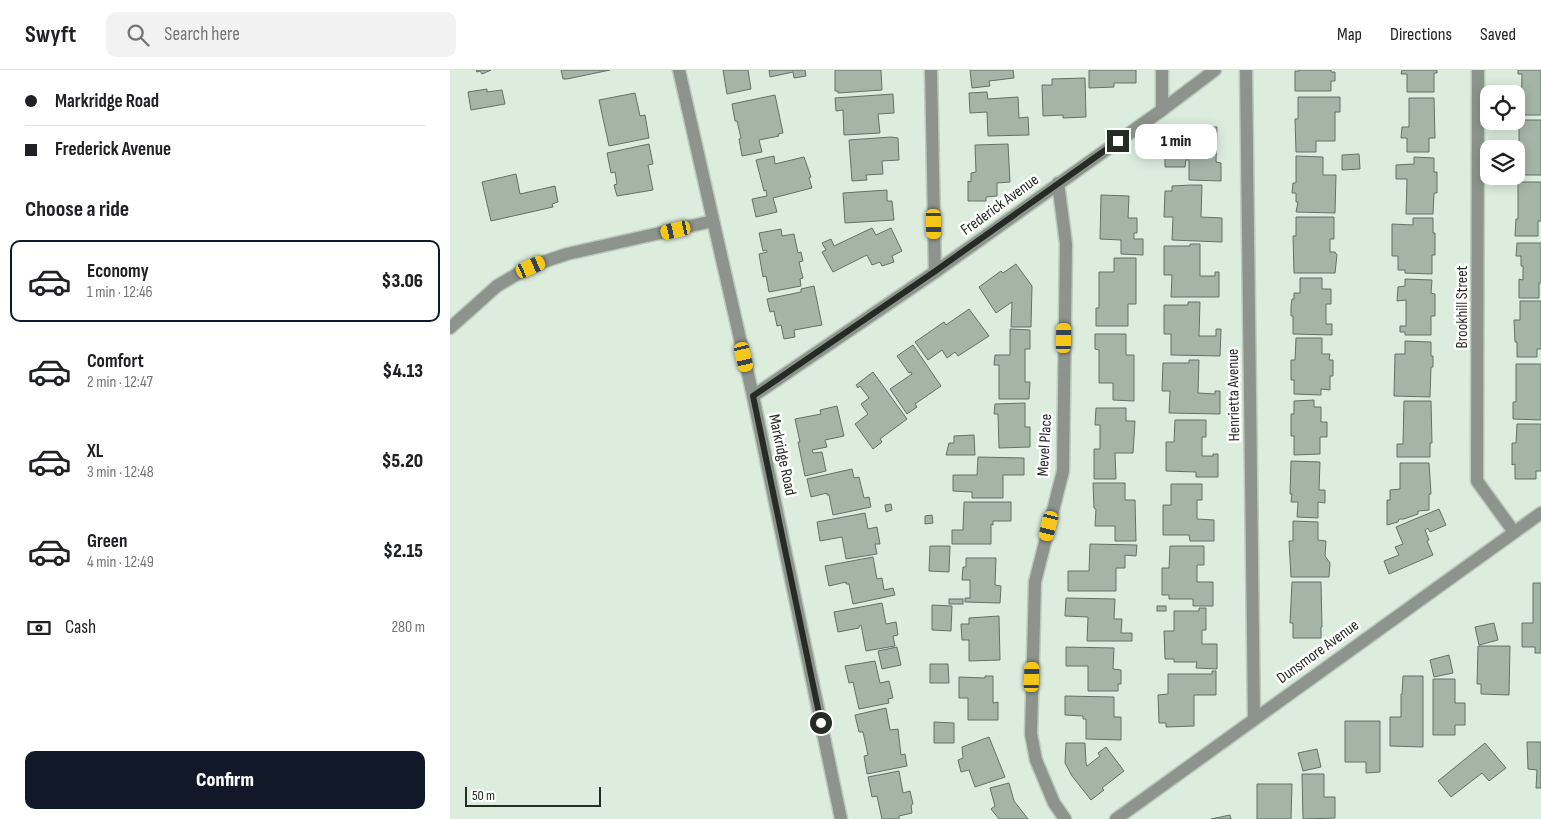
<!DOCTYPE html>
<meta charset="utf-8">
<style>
:root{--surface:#fff;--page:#f2f2f2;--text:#202124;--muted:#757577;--line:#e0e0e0;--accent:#111827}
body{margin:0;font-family:"Sofia Sans Condensed",sans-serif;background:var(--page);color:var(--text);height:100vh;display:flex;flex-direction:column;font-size:19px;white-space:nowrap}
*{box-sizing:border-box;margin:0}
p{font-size:16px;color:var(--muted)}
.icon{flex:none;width:28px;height:28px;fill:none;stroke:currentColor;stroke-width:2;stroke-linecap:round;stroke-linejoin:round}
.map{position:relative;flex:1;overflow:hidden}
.drawer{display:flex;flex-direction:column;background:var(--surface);width:450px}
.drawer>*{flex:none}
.banner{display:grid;align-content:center;height:110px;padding:0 25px;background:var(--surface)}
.tools{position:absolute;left:1030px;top:15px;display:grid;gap:10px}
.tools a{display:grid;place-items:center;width:45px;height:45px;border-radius:10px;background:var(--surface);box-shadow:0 2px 12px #0003;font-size:25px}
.scale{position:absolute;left:15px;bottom:12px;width:136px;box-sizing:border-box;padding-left:5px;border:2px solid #252c26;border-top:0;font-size:14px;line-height:18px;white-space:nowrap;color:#252c26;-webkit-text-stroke:4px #fff;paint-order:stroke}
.end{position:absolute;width:22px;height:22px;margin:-11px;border:6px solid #252c26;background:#fff;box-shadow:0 0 0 2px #fff}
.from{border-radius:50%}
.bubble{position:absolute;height:35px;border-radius:10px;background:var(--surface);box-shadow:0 2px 12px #0003;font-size:16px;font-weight:800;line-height:35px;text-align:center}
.car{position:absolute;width:15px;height:30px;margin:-15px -8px;border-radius:6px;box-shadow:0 0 4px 1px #0007;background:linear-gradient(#f5c518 24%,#345 0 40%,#f5c518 0 76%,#345 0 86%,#f5c518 0)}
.banner b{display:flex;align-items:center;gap:18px;height:48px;font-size:19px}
.banner b+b{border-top:1px solid var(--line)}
.banner i{width:12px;height:12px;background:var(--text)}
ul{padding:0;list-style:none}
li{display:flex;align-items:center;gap:15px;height:82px;margin:0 10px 8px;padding:0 15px;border:2px solid transparent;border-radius:10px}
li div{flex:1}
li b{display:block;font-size:19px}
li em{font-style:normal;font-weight:800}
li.current{border-color:var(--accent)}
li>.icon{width:45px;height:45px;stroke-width:1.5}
h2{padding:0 25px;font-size:22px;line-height:60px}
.pay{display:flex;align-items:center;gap:12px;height:55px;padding:0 25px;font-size:19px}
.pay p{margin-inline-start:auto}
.action{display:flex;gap:10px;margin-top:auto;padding:10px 25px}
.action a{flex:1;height:58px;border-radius:10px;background:var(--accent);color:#fff;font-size:20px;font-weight:800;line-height:58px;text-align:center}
header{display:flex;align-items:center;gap:30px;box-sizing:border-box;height:70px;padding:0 25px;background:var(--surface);border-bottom:1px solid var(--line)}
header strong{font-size:24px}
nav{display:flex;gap:28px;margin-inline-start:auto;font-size:18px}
.search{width:350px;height:45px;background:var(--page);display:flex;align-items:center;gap:12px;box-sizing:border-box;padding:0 18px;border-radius:10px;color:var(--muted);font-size:19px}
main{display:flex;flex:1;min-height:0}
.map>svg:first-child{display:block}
.building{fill:#a4b5a6;stroke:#627164}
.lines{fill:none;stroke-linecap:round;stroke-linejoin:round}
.minor-casing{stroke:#bbcabd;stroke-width:15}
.tertiary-casing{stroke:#bbcabd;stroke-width:15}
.minor{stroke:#8d948e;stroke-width:12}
.tertiary{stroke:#8d948e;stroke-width:12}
.route{stroke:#252c26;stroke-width:6}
.labels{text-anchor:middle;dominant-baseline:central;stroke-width:5;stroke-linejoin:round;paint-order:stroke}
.street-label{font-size:16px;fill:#252c26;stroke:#fff}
</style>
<header>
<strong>Swyft</strong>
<div class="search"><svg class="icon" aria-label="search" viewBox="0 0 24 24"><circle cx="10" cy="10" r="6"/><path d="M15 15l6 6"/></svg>Search here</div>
<nav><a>Map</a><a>Directions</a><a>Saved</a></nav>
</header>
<main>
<section class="drawer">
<div class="banner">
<b><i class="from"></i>Markridge Road</b>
<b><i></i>Frederick Avenue</b>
</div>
<h2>Choose a ride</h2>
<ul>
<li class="current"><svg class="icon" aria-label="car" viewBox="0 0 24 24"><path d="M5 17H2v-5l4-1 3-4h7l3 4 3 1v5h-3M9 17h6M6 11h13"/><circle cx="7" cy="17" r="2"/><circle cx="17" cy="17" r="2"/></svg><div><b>Economy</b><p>1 min · 12:46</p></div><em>$3.06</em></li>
<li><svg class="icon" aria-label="car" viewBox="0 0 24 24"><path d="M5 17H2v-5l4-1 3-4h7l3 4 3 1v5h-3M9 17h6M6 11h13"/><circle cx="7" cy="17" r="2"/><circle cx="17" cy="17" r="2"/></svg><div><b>Comfort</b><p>2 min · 12:47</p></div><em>$4.13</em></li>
<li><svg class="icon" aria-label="car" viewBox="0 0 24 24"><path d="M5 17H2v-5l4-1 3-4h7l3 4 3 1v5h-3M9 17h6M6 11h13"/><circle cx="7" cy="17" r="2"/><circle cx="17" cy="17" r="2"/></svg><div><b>XL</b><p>3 min · 12:48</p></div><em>$5.20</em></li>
<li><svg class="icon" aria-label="car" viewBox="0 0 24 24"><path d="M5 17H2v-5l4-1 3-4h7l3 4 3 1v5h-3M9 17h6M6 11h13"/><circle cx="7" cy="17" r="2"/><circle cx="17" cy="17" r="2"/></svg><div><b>Green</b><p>4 min · 12:49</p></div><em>$2.15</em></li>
</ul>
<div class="pay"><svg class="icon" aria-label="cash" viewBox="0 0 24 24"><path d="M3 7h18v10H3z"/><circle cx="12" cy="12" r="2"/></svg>Cash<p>280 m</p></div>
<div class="action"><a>Confirm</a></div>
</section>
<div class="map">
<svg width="1091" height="749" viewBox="0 0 1091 749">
<rect width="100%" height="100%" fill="#dcedde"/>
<g class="building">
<polygon points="26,0 41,0 32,4 30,1 27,2"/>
<polygon points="111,0 160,0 117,9 113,9"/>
<polygon points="273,0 298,0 301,19 277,24"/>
<polygon points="319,0 355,0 356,6 344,8 343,2 320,7"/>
<polygon points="385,0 431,0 432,20 388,23 388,21 385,21"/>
<polygon points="520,0 563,0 564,8 539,11 540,16 522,18"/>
<polygon points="639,0 686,0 686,13 664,13 664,17 639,18"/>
<polygon points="849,0 881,0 881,2 885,2 885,11 881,11 881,21 845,21 845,1 849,1"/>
<polygon points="952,0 987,0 987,3 984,3 984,22 957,22 957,4 951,4"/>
<polygon points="1068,0 1091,0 1091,45 1071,45 1072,4 1068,4"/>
<polygon points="635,8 636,47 613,48 613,45 593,46 592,15 602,15 602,9"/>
<polygon points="37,19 37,22 52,20 55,34 21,40 18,22"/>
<polygon points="537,22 538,29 568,27 569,48 578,47 579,65 538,66 537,42 520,43 519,23"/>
<polygon points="185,23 190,46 195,45 199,68 159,76 149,30"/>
<polygon points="443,24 444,43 428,44 430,63 394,65 393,40 386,41 385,28"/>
<polygon points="325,25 333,63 328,64 329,66 309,70 312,82 292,86 289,69 291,68 287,51 285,51 282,34"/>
<polygon points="848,27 890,27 890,42 885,42 885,71 866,71 866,82 846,82 845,49 848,49"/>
<polygon points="959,28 984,28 985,68 979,68 979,82 957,82 957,68 951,68 952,57 959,57"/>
<polygon points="1069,50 1091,50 1091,105 1074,105 1074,91 1069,91"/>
<polygon points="757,57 767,57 766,92 771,93 771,111 739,110 739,90 736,90 735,97 715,97 715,77 743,59 757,59"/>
<polygon points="441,67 448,68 449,90 432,91 433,104 416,105 417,110 402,111 399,70"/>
<polygon points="199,74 203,94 198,95 203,120 167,126 164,115 167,114 165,102 161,103 157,83"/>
<polygon points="558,74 560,112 547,113 547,126 536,127 536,131 518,131 518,111 521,112 521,103 526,102 525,75"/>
<polygon points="909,84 910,99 892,100 892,85"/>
<polygon points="324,86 325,94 354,87 361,107 359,108 362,118 323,128 327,142 306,147 302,129 317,126 316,120 314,121 306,90"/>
<polygon points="846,86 873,87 873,105 886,105 885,143 846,142 848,132 846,132 846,123 842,123 843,113 846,113"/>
<polygon points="964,87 984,88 984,102 987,102 987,123 984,123 983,144 956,144 957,109 946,109 946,95 964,94"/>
<polygon points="66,104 70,124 105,116 108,132 102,134 103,137 41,151 32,112"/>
<polygon points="1068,112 1091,112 1091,151 1088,151 1088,166 1065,166 1066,149 1068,149"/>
<polygon points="741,115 752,115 751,147 772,148 772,172 722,170 723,147 714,147 715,121 722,121 722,116"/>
<polygon points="437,120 437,131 442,131 444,150 395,153 393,123"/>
<polygon points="651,125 679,126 678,148 687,148 687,163 684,163 684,169 693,169 693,185 671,184 671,170 650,169"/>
<polygon points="846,147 884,147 884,169 880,169 880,182 885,182 887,185 885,203 844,203 843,166 846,166"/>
<polygon points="963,148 983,148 983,163 985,163 985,185 982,185 982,204 955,203 955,200 948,200 948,186 942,186 942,154 963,155"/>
<polygon points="422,158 426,165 441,158 452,181 442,186 444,192 432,196 430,192 422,195 417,185 383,202 372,182 376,180 372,173 381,169 384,176"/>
<polygon points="331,159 332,166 344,164 348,183 351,182 353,191 349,192 353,208 350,209 351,216 319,222 316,206 313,207 309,184 317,182 316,180 313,181 309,163"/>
<polygon points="1067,173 1091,173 1091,213 1089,213 1089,228 1069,228 1069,209 1073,210 1073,196 1071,196 1071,186 1066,186"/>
<polygon points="740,174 750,174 750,206 765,206 765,202 769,202 769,227 721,227 722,205 714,205 714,176 740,176"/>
<polygon points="664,188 686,188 686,234 678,234 678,256 646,256 646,238 649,238 649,202 664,202"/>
<polygon points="566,194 582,216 581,257 561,257 562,232 546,243 529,217 551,201 553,203"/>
<polygon points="850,208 872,208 872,219 881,219 881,234 876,234 876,254 882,254 882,265 843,264 843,246 841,246 841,236 842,229 844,229 844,223 850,223"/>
<polygon points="955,209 982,210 981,223 985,224 985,246 981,246 981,265 955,265 955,262 950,262 950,256 956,256 956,230 947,231 948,217 955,216"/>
<polygon points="364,216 372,255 344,260 345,267 334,269 331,255 327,256 324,241 320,242 317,229 351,222 351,219"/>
<polygon points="1070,231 1091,231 1091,279 1087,279 1087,287 1067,287 1067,272 1065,272 1064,250 1070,250"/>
<polygon points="738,232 750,232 749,266 766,266 766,259 771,259 770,286 721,285 721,264 714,264 714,235 738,235"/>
<polygon points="519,239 539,266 508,286 505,282 497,288 492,280 478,290 465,272 494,252 496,255"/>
<polygon points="560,259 580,260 580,279 575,279 575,312 580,312 579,329 549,329 549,295 544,295 545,285 560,285"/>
<polygon points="645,264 676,264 676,285 684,285 684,331 663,330 663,313 649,313 649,280 645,279"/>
<polygon points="846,268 872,268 872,284 880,284 879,290 883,290 883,306 880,306 880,320 871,319 871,325 844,324 844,310 841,310 841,290 845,290"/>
<polygon points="955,271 981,272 981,286 983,286 983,297 981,297 980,327 944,326 945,284 955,284"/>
<polygon points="463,275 491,316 465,334 467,337 457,344 440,319 462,304 461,302 459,303 447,286"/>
<polygon points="739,290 749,290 748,323 765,324 765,321 770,321 770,344 719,343 720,321 712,321 713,293 739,293"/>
<polygon points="1066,294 1091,294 1091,350 1063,349 1063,332 1066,332"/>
<polygon points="423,302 457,349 430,369 432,372 423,379 405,354 418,344 411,334 419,328 410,316 408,318 406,315"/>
<polygon points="864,330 864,337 871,337 871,352 877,352 877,367 870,367 870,384 844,385 844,366 841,366 841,344 844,344 844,331"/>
<polygon points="954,331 981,331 982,373 980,373 980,387 947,387 947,374 953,374"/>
<polygon points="575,333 575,357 580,357 580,377 549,378 548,344 544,344 545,334"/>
<polygon points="387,336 394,366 375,370 377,377 362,380 363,383 372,382 376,401 355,406 348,372 350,372 345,349 371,344 370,340"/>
<polygon points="646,338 676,338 676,351 685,351 683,383 665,383 666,409 644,409 644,379 650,379 650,355 645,355"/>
<polygon points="725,350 756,350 756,367 752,367 752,386 763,386 763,384 768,384 768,407 746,407 746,402 716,401 716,372 724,372"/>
<polygon points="1067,354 1091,354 1091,401 1086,401 1086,409 1065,409 1065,394 1062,395 1062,373 1066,373"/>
<polygon points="524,365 525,385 496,385 499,373 504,373 504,366"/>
<polygon points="528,387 574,388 574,405 553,405 553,428 522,428 522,422 503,421 503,405 527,405"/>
<polygon points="841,391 870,392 869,420 875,420 875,433 868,432 868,448 847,447 848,432 841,432 842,424 840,424"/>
<polygon points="950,393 979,393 981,424 979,424 979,440 968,441 968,444 954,449 949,449 948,452 937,455 937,430 940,430 940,420 950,419"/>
<polygon points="402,399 404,408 409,407 414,428 419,427 421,437 383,445 379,425 377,425 377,423 361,427 357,409"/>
<polygon points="643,413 675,413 675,430 685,430 686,471 665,471 665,456 645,456 646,439 644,438"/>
<polygon points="721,414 752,414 752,430 747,430 747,449 764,450 764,471 740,471 739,465 713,465 713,435 721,435"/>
<polygon points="514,432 561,432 561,451 543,451 543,455 541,454 541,474 502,474 502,460 513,460"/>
<polygon points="441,434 442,440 436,442 435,435"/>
<polygon points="989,439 996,455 980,462 978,458 975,460 979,470 977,471 983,485 939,504 934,491 949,485 945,477 953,474 946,457"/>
<polygon points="415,443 418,459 427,457 430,474 425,474 427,484 396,489 392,467 370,471 367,452"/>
<polygon points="482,445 483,453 475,454 475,446"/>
<polygon points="843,451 868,452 868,470 876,471 875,486 880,493 879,507 841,507 839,471 843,471"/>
<polygon points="640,474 687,475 686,486 675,485 675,498 666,498 666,521 618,521 618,501 639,501"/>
<polygon points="480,476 500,476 499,502 479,501"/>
<polygon points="720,476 754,476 754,495 747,495 747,512 763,512 763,536 743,536 743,529 719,529 719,525 712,525 712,498 719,498"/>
<polygon points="423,487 427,509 432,508 434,520 443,518 445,525 403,534 399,514 396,514 396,512 379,516 375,496"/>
<polygon points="516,488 546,488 545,515 551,516 550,533 515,532 515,528 520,528 520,510 512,510 513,497 516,497"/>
<polygon points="842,512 871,512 872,557 871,557 871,568 843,568 843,553 840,553"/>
<polygon points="1083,513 1091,513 1091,583 1085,583 1085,577 1072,577 1072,553 1083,553"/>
<polygon points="616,528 665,529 664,549 672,549 671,563 682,563 682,571 637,571 638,547 615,546"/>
<rect x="499" y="529" width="14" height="5"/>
<polygon points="432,533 436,554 446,552 448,565 443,566 445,576 416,581 411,555 409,556 409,558 388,562 384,542"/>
<polygon points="482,535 502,536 501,561 482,560"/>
<rect x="707" y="536" width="9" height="5"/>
<polygon points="749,538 756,538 756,560 752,560 752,574 767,574 767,599 746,598 747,592 724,592 724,589 715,589 714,561 724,561 724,541 749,541"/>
<polygon points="549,546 550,590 519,591 519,570 512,570 511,554 519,554 519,548"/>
<polygon points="1044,553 1048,570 1029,575 1025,557"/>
<polygon points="1028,576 1060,576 1059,625 1031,624 1031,614 1027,614"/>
<polygon points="447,577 451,595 432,599 428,581"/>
<polygon points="616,577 664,578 663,599 671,600 671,614 668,614 668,621 638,621 638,596 616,596"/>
<polygon points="999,585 1003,603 984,607 980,590"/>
<polygon points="425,591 430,613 439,611 443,628 438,629 439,633 409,639 403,612 399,613 395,596"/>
<polygon points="480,594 498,594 499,613 480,613"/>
<polygon points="762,601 766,601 766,625 744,625 744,656 716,657 716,653 709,653 708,625 718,624 718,604 762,604"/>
<polygon points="535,606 543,606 543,633 548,632 548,650 518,650 518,628 509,628 509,607 535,608"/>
<polygon points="953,606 973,606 973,677 940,676 940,647 951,647 951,624 952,624"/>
<polygon points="983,609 1005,609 1005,633 1015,633 1015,655 1005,655 1005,665 983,665"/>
<polygon points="615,626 664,627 664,647 671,647 671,670 636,669 636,649 633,649 633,646 615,645"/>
<polygon points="436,638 440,660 448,659 451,685 455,684 457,696 417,704 414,686 418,685 413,662 409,662 405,645"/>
<polygon points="895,651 930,651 930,702 916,703 916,692 895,692"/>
<polygon points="484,652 504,653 504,673 484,673"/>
<polygon points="539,667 555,707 525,717 519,700 511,702 508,690 513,688 512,677"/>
<polygon points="1077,672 1091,672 1091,718 1086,718 1087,700 1078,699"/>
<polygon points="616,673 635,673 636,693 637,696 650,686 648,683 656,677 674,701 652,718 654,720 641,730 622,706 615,693"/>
<polygon points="1035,673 1056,698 1039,711 1032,703 1001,727 988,711"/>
<polygon points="867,679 871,697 853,701 848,683"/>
<polygon points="449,701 453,723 460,721 463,734 461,735 462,743 449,746 449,749 432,749 427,726 422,727 418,707"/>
<polygon points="852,704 874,704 874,727 885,727 885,748 853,749"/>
<polygon points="559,713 564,731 578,749 549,749 541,739 545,736 540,718"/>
<polygon points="807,714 842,714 841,749 807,749"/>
<polygon points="780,745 781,749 761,749"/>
</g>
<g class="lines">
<g class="minor-casing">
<g id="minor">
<polyline points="229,0 303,326 391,749"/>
<polyline points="481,0 485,202"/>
<polyline points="796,0 804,649"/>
<polyline points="1028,0 1027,411 1064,462"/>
<polyline points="712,40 712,0"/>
<polyline points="608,113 616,174 613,401 585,512 581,664 586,690 604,733 615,749"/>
<polyline points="0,258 47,216 69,203 93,192 117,184 263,151"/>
<polyline points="303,326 485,202 712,40 765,0"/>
</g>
</g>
<g class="tertiary-casing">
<polyline id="tertiary" points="666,749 1091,443"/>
</g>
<use href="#minor" class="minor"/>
<use href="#tertiary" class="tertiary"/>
</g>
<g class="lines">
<polyline class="route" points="371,653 303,326 484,202 668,71"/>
</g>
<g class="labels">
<g class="street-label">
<text transform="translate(550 135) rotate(-36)">Frederick Avenue</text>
<text transform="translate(1012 237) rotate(-90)">Brookhill Street</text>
<text transform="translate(784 325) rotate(-91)">Henrietta Avenue</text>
<text transform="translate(595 375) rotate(-87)">Mevel Place</text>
<text transform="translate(332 385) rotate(78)">Markridge Road</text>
<text transform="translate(868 582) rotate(-36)">Dunsmore Avenue</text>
</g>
</g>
</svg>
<div class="tools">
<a><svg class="icon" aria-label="locate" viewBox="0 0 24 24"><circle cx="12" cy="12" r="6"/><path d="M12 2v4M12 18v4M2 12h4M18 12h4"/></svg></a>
<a><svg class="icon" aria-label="layers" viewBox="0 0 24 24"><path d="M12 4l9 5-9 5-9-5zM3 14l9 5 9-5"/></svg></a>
</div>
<div class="scale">50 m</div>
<i class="end from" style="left:371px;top:653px"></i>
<i class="end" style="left:668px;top:71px"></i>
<div class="bubble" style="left:685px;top:54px;width:82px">1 min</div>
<i class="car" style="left:484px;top:154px;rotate:179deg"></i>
<i class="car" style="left:226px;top:160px;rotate:257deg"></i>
<i class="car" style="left:81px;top:197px;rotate:66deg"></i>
<i class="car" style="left:614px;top:268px;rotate:1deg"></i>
<i class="car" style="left:294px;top:287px;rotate:167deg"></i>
<i class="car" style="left:599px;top:456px;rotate:194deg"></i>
<i class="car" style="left:582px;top:607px;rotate:2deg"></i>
</div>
</main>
